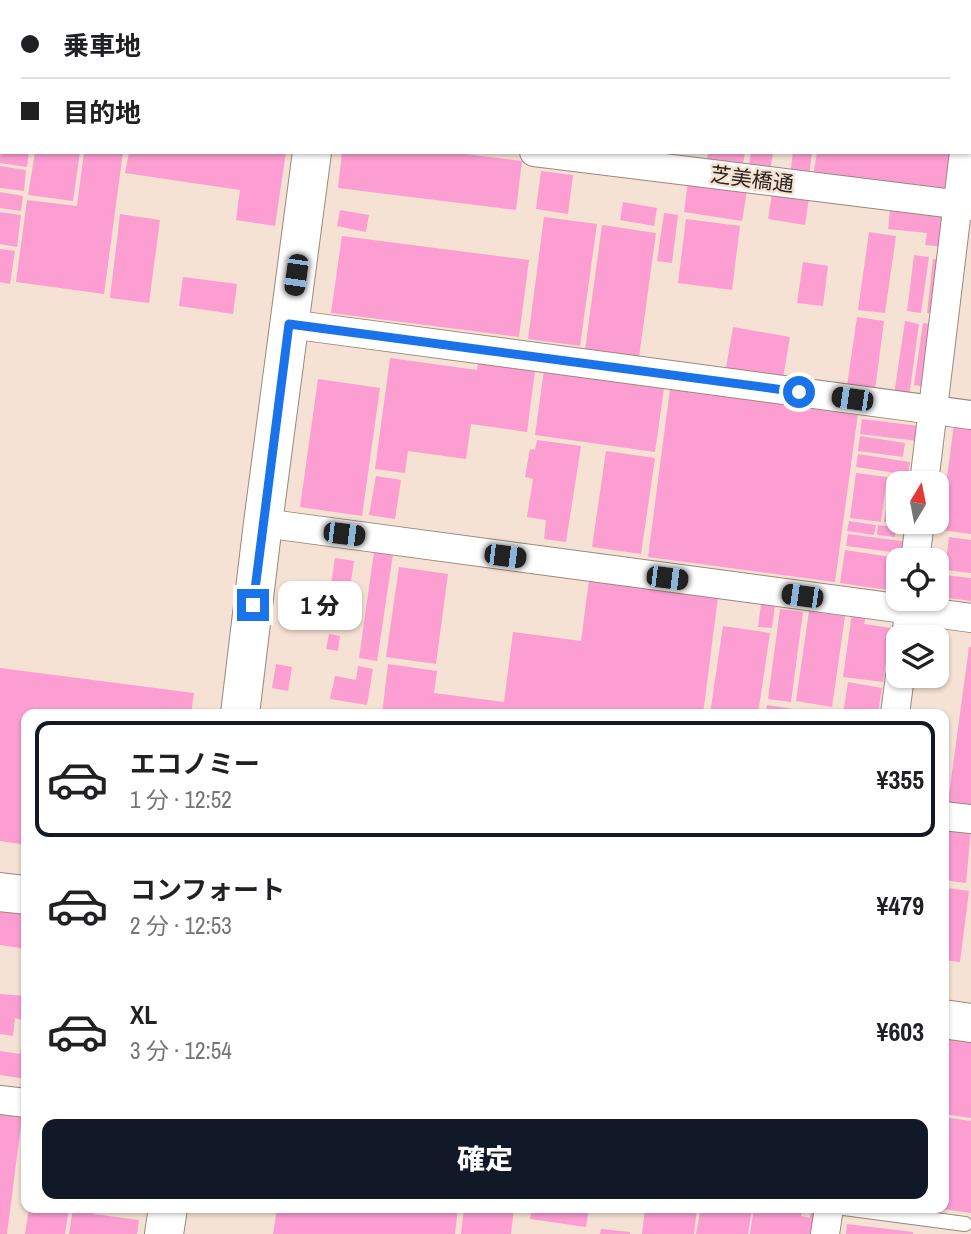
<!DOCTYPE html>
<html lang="ja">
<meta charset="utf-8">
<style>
:root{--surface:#fff;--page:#f2f2f2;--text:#202124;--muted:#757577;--line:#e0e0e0;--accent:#111827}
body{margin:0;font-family:"Archivo Narrow","Noto Sans JP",sans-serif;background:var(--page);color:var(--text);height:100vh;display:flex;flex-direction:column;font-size:26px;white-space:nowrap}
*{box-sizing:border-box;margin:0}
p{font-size:23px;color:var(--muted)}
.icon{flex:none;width:38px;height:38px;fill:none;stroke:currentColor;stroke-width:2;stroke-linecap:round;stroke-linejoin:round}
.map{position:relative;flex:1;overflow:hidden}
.details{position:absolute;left:21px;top:709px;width:928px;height:504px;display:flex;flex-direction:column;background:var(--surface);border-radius:14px;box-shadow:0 2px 5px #0004}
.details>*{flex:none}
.banner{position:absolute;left:0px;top:0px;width:971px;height:154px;box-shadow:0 2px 5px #0004;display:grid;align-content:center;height:154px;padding:0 21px;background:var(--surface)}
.needle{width:46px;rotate:10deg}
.fabs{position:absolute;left:886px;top:471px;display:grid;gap:14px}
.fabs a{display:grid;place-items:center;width:63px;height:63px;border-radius:14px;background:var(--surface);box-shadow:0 2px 5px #0004;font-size:35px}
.end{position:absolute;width:32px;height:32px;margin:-16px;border:9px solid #1a73e8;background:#fff;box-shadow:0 0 0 4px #fff}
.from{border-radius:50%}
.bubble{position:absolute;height:49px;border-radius:14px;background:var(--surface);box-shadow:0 2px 5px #0004;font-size:23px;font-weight:800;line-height:49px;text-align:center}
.car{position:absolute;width:21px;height:42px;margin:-21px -10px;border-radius:9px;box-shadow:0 0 5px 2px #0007;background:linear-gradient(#222 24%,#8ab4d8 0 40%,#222 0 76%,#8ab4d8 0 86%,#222 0)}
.banner b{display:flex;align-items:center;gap:24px;height:66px;font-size:26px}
.banner b+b{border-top:2px solid var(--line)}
.banner i{width:18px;height:18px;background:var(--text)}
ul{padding:12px 0 0;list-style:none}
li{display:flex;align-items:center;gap:21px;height:116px;margin:0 14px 10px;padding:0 7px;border:4px solid transparent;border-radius:14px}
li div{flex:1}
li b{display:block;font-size:26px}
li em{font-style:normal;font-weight:800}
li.active{border-color:var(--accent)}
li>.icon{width:63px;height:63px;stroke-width:1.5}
.button{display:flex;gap:14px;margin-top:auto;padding:14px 21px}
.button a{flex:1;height:80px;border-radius:14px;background:var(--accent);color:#fff;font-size:28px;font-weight:800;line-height:80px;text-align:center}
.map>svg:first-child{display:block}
.building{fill:#fc9ed2}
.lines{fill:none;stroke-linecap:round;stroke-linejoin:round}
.lane-casing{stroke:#9a887b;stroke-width:16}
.street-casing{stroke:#9a887b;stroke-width:30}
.secondary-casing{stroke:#9a887b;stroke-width:40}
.lane{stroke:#fff;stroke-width:14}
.street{stroke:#fff;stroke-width:28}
.secondary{stroke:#fff;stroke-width:38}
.route{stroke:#1a73e8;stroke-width:9}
.labels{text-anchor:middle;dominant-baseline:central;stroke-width:5;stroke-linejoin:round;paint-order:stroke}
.street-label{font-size:21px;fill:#2a231e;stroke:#f6e2d4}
</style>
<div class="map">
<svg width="971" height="1234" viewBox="0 0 971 1234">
<rect width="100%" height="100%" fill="#f6e2d4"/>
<g class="building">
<polygon points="0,152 29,152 27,167 0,163"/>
<polygon points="35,152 80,152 73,201 28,195"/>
<polygon points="84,152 123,152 104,294 16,282 27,200 77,206"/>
<polygon points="129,152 286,152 275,226 236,220 240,190 125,173"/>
<polygon points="342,152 449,152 522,161 516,210 338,188"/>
<polygon points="708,152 745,152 743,164 707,159"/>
<polygon points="751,152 773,152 770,172 748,169"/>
<polygon points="793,152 812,152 809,177 790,175"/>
<polygon points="817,152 955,152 948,197 813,176"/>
<polygon points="0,166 26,170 24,191 0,188"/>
<polygon points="541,171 573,175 568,214 536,209"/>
<polygon points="688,182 747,191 742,221 684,212"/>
<polygon points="0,192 23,196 21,211 0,208"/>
<polygon points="772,193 809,198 805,225 768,219"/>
<polygon points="623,202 657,208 654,226 620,220"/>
<polygon points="340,210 369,215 366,232 337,226"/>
<polygon points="890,210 947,216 944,247 925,245 927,233 888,229"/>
<polygon points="0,212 21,215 17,247 0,244"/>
<polygon points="664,213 678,215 672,263 657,261"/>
<polygon points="120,214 160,220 149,303 110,298"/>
<polygon points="544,217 597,224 580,346 528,339"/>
<polygon points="686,219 740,226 732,290 678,283"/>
<polygon points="602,225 656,233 639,357 585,350"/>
<polygon points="869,232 896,236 885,313 858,310"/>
<polygon points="342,236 529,260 519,337 331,313"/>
<polygon points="0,249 15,251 10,284 0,282"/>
<polygon points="914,255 929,257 921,313 907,311"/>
<polygon points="933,259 946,260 939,314 927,313"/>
<polygon points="803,262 828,266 823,306 797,303"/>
<polygon points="183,277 237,284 233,314 179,306"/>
<polygon points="857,317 884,321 875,390 847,386"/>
<polygon points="905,321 919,324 909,397 894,395"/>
<polygon points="923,323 936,325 927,387 914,385"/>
<polygon points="733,327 790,337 783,378 726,368"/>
<polygon points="390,358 477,370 478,363 535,371 527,432 471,424 466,459 408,451 405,473 375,469"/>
<polygon points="544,370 664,388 655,452 535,435"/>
<polygon points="318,379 380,388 362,516 300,507"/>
<polygon points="671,381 859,406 835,582 648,557"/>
<polygon points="862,419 919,426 917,441 860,434"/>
<polygon points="954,424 971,426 971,534 940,530"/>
<polygon points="860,436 905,443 903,457 858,451"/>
<polygon points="537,440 581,446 566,542 544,539 546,520 527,517 533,479 525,477 530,449 535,450"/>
<polygon points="606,451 655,458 641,554 592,547"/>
<polygon points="858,454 910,462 908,475 856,467"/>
<polygon points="856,473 887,477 881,522 850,518"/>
<polygon points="376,476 401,480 395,519 369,515"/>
<polygon points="887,501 898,502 896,524 884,522"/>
<polygon points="849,521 876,525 874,535 847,531"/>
<polygon points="878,525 896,527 895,537 877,535"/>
<polygon points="848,534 909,542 907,554 846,546"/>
<polygon points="949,537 971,540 971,573 945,570"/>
<polygon points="845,550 898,558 895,591 840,583"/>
<polygon points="374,552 393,554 377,661 359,658"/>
<polygon points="335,558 354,561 344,628 325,625"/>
<polygon points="399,567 448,574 436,664 386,657"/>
<polygon points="944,575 971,578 971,601 941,597"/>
<polygon points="589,580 718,597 703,714 382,714 388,664 437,671 434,693 504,702 513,632 581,641"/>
<polygon points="761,604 775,606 772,628 758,627"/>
<polygon points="780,609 803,612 791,702 768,699"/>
<polygon points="809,611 845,616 832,707 796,701"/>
<polygon points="852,613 866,615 864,624 891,628 883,682 843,677"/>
<polygon points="723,626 770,633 758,714 710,714"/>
<polygon points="329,634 340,636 338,651 326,649"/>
<polygon points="969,647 971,647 971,805 948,802"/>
<polygon points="276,664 292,667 288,691 272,688"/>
<polygon points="358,666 373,669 367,705 330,699 335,676 356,680"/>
<polygon points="0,668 194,693 191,714 26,714 26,845 0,841"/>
<polygon points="848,682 882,688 878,714 843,714"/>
<polygon points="767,705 800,710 800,714 766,714"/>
<polygon points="807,709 831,712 830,714 806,714"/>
<polygon points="943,826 971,830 966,883 943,880"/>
<polygon points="948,888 969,891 960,962 943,960 943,928"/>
<polygon points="0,907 26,910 26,949 0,945"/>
<polygon points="0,994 26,996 24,1020 15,1018 13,1036 0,1034"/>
<polygon points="943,1033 971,1037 971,1118 943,1114"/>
<polygon points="22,1040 26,1041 26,1079 0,1075 0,1051 20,1054"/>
<polygon points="0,1106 23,1109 7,1234 0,1234"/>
<polygon points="943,1117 971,1121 971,1213 943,1209"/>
<polygon points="29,1208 69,1208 65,1234 25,1234"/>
<polygon points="73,1208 94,1208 93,1214 139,1220 137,1234 69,1234"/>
<polygon points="277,1208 458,1208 455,1234 273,1234"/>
<polygon points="464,1208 514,1208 511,1234 461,1234"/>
<polygon points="532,1208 589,1208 586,1227 530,1219"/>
<polygon points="645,1208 697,1208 694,1234 642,1234"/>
<polygon points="701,1208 752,1208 748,1234 696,1234"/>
<polygon points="754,1208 802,1209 801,1216 810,1218 811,1209 821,1210 820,1224 812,1223 810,1234 750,1234"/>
<polygon points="847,1224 913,1232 913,1234 846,1234"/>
<polygon points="601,1229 630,1232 630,1234 600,1234"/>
</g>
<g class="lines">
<g class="lane-casing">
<polyline id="lane" points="844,1208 965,1224"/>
</g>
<g class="street-casing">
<g id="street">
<polyline points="0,84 2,84"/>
<polyline points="970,112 971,101"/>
<polyline points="534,152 971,206"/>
<polyline points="289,324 971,415"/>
<polyline points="924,483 964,152"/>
<polyline points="263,523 971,618"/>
<polyline points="915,560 920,522"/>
<polyline points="906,637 911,598"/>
<polyline points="895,714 900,676"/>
<polyline points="943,816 971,819"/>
<polyline points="0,1100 26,1103"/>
<polyline points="825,1234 829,1208"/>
</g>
</g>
<g class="secondary-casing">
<g id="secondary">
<polyline points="640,0 652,2"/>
<polyline points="334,2 334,0"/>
<polyline points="970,48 971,48"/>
<polyline points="240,714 263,523 312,152"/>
<polyline points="0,892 26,895"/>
<polyline points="943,1019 971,1023"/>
<polyline points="164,1234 168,1208"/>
</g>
</g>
<use href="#lane" class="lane"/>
<use href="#street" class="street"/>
<use href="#secondary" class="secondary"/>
</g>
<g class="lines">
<polyline class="route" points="253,605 289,324 799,392"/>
</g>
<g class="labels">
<g class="street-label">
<text transform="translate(752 179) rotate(7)">芝美橋通</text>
</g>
</g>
</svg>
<div class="fabs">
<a><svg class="needle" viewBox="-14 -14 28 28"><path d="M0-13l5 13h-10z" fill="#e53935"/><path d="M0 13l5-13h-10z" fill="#757577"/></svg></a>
<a><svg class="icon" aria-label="locate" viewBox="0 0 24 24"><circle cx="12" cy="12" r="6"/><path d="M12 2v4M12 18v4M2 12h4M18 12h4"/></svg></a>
<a><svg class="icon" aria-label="layers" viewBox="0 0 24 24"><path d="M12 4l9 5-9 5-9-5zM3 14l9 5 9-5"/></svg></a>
</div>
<i class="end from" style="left:799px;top:392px"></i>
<i class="end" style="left:253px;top:605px"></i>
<div class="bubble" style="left:278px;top:581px;width:84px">1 分</div>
<i class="car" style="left:296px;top:275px;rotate:188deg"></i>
<i class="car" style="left:852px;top:399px;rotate:278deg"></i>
<i class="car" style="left:344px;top:534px;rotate:97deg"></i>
<i class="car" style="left:505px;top:556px;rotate:97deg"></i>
<i class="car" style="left:667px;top:578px;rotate:97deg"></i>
<i class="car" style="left:802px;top:596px;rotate:278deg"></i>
<div class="banner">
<b><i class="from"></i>乗車地</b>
<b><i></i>目的地</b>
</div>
<section class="details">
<ul>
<li class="active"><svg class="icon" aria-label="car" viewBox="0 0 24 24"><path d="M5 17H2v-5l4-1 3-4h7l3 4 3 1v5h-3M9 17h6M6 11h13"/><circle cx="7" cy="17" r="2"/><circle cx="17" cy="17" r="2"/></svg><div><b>エコノミー</b><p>1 分 · 12:52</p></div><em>¥355</em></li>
<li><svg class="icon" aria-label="car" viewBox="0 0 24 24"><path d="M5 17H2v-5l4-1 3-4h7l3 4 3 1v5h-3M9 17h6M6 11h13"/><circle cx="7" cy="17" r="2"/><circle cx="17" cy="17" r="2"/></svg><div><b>コンフォート</b><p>2 分 · 12:53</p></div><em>¥479</em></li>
<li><svg class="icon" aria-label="car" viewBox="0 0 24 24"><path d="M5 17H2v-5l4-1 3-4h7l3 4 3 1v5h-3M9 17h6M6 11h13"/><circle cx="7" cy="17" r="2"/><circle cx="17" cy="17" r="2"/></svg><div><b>XL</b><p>3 分 · 12:54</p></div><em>¥603</em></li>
</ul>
<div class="button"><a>確定</a></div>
</section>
</div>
